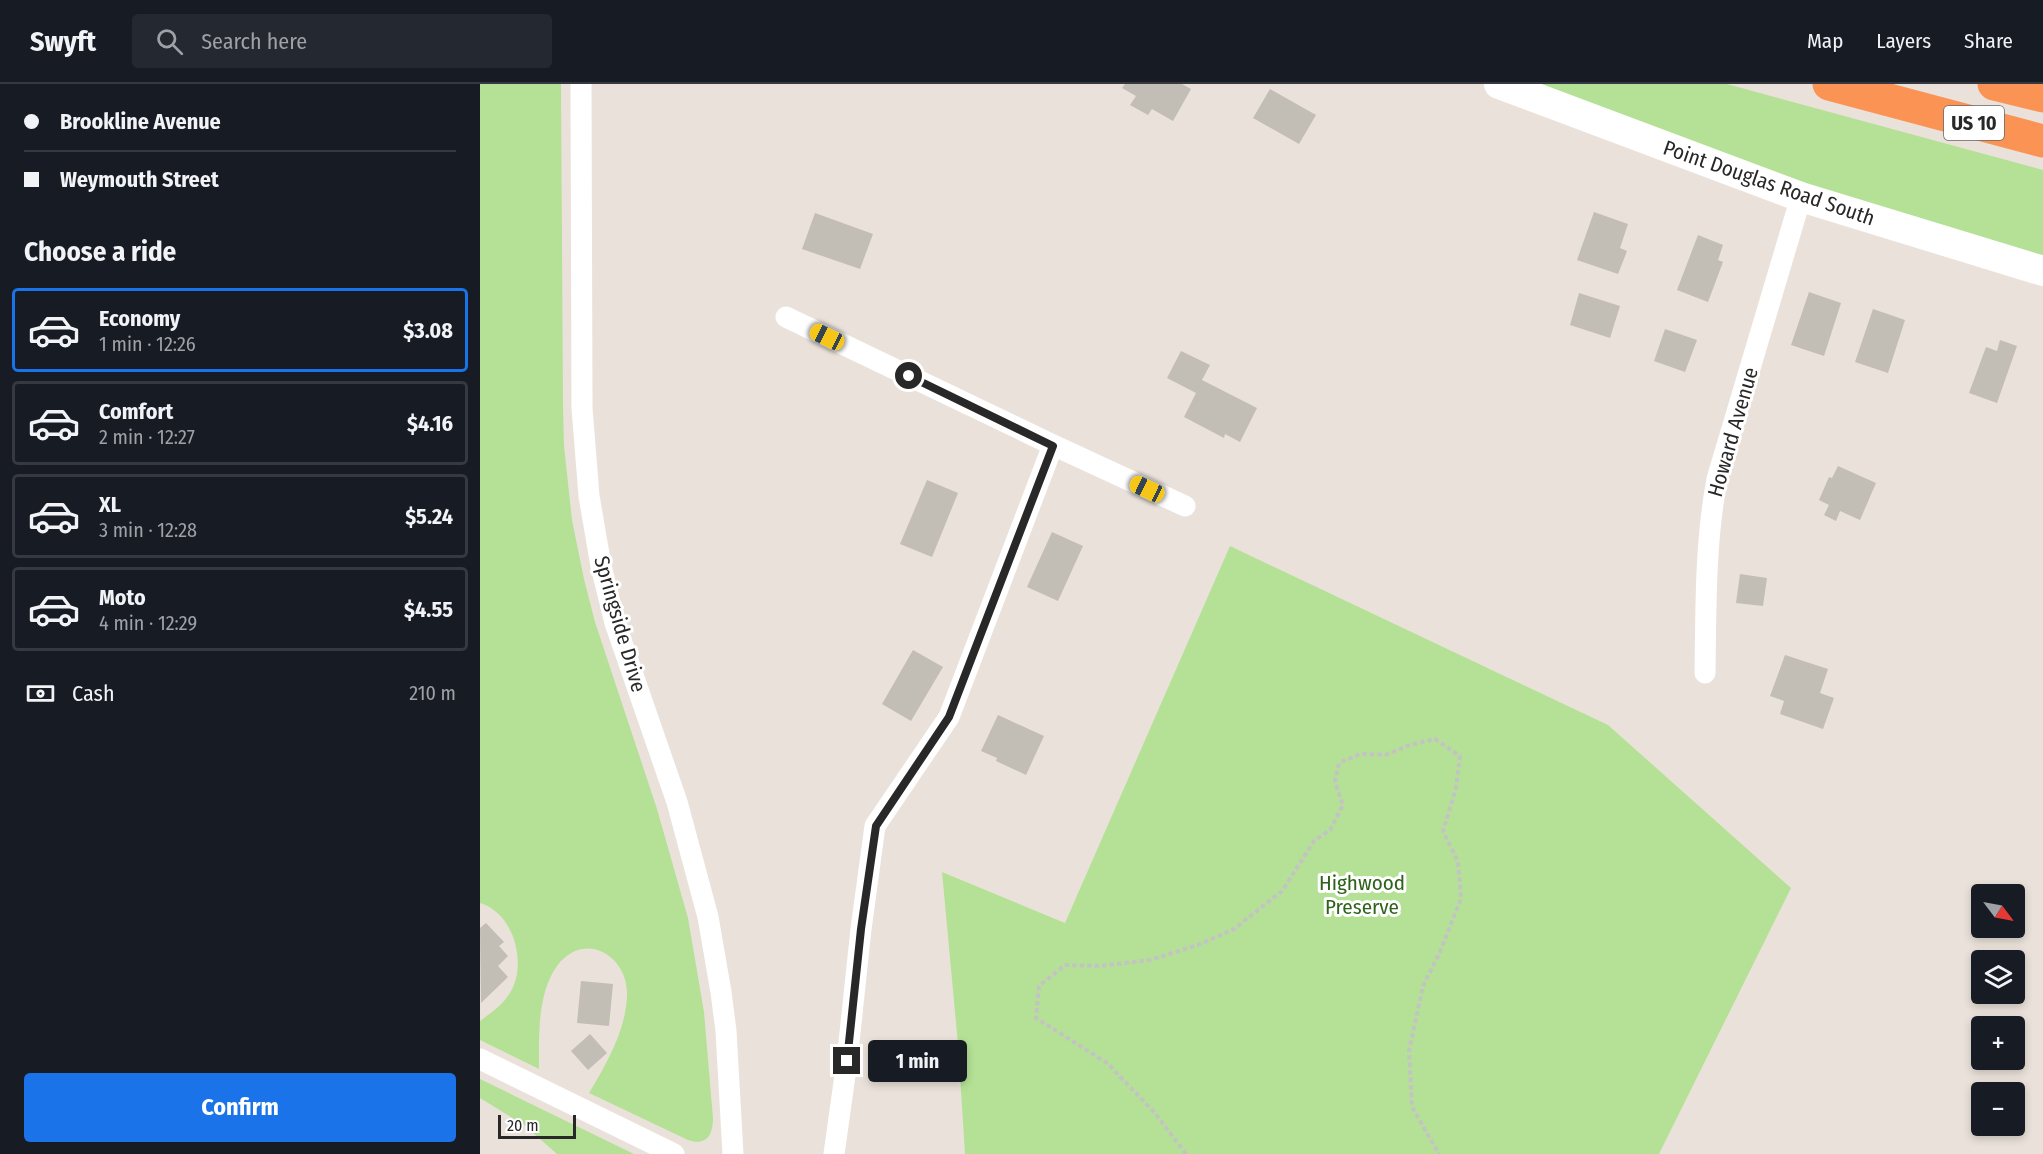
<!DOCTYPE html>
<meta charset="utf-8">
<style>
:root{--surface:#171b24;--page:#242831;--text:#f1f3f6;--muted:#9ea1a6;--line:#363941;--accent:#1a73e8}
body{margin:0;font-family:"Fira Sans Condensed",sans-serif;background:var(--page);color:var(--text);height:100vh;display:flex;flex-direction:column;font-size:22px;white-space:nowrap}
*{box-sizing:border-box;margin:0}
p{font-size:20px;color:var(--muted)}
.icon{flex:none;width:33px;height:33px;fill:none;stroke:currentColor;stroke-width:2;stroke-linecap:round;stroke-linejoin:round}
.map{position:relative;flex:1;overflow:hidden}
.sheet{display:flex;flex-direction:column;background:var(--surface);width:480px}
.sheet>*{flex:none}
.hud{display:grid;align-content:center;height:132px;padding:0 24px;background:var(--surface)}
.needle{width:39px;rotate:122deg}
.controls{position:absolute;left:1491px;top:800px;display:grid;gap:12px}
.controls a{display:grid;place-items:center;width:54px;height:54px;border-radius:6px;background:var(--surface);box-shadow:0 3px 9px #0003;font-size:30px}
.scale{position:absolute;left:18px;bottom:15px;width:78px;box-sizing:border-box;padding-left:6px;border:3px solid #282828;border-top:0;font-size:16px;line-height:21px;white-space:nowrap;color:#282828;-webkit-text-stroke:4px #fff;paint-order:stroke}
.end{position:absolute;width:27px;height:27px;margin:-14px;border:8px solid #282828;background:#fff;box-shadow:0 0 0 3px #fff}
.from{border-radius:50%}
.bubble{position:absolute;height:42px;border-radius:6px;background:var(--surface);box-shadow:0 3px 9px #0003;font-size:20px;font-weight:700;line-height:42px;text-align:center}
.car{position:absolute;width:18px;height:36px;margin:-18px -9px;border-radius:8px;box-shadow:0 0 4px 2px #0007;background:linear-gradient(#f5c518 24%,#345 0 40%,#f5c518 0 76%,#345 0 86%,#f5c518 0)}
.hud b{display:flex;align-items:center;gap:21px;height:57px;font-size:22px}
.hud b+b{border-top:2px solid var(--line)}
.hud i{width:15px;height:15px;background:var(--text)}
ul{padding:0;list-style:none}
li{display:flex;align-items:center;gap:18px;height:84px;margin:0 12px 9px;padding:0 12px;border:3px solid var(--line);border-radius:6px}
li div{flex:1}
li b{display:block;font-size:22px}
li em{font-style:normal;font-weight:700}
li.on{border-color:var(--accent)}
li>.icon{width:54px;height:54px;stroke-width:1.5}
h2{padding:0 24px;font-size:27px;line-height:72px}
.pay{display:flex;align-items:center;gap:15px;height:66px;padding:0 24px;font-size:22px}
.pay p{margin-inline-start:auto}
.cta{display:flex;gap:12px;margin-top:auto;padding:12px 24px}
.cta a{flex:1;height:69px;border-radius:6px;background:var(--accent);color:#fff;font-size:24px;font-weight:700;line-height:69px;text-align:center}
header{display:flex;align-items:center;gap:36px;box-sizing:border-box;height:84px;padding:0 30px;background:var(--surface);border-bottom:2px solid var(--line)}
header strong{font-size:28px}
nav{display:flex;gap:33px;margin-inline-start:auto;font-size:21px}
.search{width:420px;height:54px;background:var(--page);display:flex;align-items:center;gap:15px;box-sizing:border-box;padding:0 21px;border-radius:6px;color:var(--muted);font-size:22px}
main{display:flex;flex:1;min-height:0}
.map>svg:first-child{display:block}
.green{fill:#b4e196}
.building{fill:#c2bdb5}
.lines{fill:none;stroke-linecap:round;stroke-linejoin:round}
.path{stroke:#c3c3c3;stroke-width:4;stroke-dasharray:4.5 3;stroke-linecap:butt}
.street{stroke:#fff;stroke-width:21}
.secondary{stroke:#fff;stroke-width:30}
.highway{stroke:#fb9354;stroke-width:33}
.route{stroke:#282828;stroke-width:8}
.labels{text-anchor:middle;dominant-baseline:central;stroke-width:6;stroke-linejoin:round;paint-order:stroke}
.shield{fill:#fff;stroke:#686868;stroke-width:1.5}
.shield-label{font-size:20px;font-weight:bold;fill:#282828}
.street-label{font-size:21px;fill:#282828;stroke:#fff}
.park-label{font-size:21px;fill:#2d631a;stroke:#fff}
</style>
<header>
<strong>Swyft</strong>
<div class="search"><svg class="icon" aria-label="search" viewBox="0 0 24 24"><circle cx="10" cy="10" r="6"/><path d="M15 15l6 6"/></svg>Search here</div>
<nav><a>Map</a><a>Layers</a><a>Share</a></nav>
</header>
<main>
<section class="sheet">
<div class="hud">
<b><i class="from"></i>Brookline Avenue</b>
<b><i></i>Weymouth Street</b>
</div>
<h2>Choose a ride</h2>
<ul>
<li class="on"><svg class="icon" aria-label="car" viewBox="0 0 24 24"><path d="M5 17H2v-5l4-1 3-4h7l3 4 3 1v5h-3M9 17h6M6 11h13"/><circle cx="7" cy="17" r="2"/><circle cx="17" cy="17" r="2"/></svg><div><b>Economy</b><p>1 min · 12:26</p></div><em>$3.08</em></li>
<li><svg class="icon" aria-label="car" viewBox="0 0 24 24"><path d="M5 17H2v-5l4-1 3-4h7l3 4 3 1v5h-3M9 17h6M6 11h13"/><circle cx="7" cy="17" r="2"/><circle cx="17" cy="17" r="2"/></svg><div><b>Comfort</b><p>2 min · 12:27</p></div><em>$4.16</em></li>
<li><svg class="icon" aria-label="car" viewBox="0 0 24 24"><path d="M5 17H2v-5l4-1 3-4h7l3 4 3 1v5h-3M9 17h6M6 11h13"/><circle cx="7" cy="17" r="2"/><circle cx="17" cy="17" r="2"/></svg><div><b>XL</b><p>3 min · 12:28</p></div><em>$5.24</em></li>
<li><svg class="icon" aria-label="car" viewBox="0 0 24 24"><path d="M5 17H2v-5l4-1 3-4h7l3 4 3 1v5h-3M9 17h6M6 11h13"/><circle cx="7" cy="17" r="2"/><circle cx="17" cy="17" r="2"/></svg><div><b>Moto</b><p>4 min · 12:29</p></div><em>$4.55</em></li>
</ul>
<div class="pay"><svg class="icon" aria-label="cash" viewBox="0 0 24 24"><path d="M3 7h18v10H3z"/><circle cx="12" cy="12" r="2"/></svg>Cash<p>210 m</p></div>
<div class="cta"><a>Confirm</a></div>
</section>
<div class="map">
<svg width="1563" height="1070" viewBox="0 0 1563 1070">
<rect width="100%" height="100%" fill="#eae2da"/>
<g class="green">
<path d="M0,0H81L83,321L84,362L92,436L104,495L115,538L177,725L208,834L224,928L233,1034C233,1052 226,1062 208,1056L109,1009C127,979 146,946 147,911C148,870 103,846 77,882C57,910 59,953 59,985L0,956V937C11,929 24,920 31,907C47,879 34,829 0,819Z"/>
<polygon points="1057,0 1247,0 1563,86 1563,173 1326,100"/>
<polygon points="750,462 1128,641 1311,804 1179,1070 485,1070 478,960 462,788 585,839"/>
<polygon points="0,995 154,1070 77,1070 44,1041 0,1014"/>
</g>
<g class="building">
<polygon points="645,0 702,0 711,5 693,37 672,25 668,31 650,21 656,12 642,4"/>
<polygon points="790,5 836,31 819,60 773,34"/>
<polygon points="1114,128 1148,140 1140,164 1147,167 1138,190 1097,176"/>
<polygon points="335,129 393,150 380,185 322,165"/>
<polygon points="1218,151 1243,161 1238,176 1243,178 1228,218 1197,206"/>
<polygon points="1329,208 1361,219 1344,272 1311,261"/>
<polygon points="1099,209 1140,222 1130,254 1090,241"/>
<polygon points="1393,225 1425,236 1408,289 1375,278"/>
<polygon points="1185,245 1217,256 1205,288 1174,277"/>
<polygon points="1520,256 1537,262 1517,319 1489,309 1506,263 1517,267"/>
<polygon points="701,267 730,281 722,296 777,324 760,358 745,350 744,354 704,333 716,309 687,294"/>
<polygon points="1358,382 1396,399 1380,436 1360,427 1356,437 1344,431 1349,421 1339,416 1349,393 1352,394"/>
<polygon points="447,396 478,409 452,473 420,460"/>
<polygon points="572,448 603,462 578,517 547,503"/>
<polygon points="1260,490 1287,494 1283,522 1256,519"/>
<polygon points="433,566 463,583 431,637 402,620"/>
<polygon points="1305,571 1348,585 1340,609 1354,614 1343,645 1300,630 1304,617 1290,612"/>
<polygon points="518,631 564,652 546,691 516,677 517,674 501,667"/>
<polygon points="6,839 24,858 19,862 28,872 18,882 28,893 1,919 0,844"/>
<polygon points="101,897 133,900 129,942 97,939"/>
<polygon points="110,950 127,969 108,986 91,967"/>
</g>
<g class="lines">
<polyline class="path" points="706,1070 674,1028 627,979 556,934 559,902 585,881 620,882 670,876 718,861 754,845 802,807 834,757 850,746 863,721 855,698 859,679 880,670 905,671 930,661 955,655 980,672 976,704 963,747 978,778 981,815 959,870 943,902 929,967 932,1023 959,1070"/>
<g class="street">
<polyline points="101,0 102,324 109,412 121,482 135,539 197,718 228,833 241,908 246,947 253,1070"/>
<polyline points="306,233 573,361 705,422"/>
<path d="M1225,589C1226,524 1225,459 1237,395L1321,113"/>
<polyline points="0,975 194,1070"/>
<polyline points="354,1070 367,977 381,845 395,742 469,633 573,361"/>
</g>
<polyline class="secondary" points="1019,0 1321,113 1563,187"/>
<g class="highway">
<polyline points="1349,0 1563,57"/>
<polyline points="1514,0 1563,12"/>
</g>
</g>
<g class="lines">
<polyline class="route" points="367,977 381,845 396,742 469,633 573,362 429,292"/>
</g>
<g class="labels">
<rect class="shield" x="1464" y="22" width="60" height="34" rx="4.5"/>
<g class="shield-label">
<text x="1494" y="39">US 10</text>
</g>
<g class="street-label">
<text transform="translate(1289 99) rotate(19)">Point Douglas Road South</text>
<text transform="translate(1253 348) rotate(-74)">Howard Avenue</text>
<text transform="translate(140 540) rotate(74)">Springside Drive</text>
</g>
<g class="park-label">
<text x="882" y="799">Highwood<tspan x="882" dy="24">Preserve</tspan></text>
</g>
</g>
</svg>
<div class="controls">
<a><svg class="needle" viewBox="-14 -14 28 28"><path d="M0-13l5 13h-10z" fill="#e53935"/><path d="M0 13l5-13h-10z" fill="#9ea1a6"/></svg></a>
<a><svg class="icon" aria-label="layers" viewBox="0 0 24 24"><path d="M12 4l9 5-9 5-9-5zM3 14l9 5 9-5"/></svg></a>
<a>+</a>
<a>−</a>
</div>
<div class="scale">20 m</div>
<i class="end from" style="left:429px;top:292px"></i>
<i class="end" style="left:367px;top:977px"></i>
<div class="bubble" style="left:388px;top:956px;width:99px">1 min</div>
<i class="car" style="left:347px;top:253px;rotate:296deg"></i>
<i class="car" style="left:667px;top:405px;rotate:295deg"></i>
</div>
</main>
